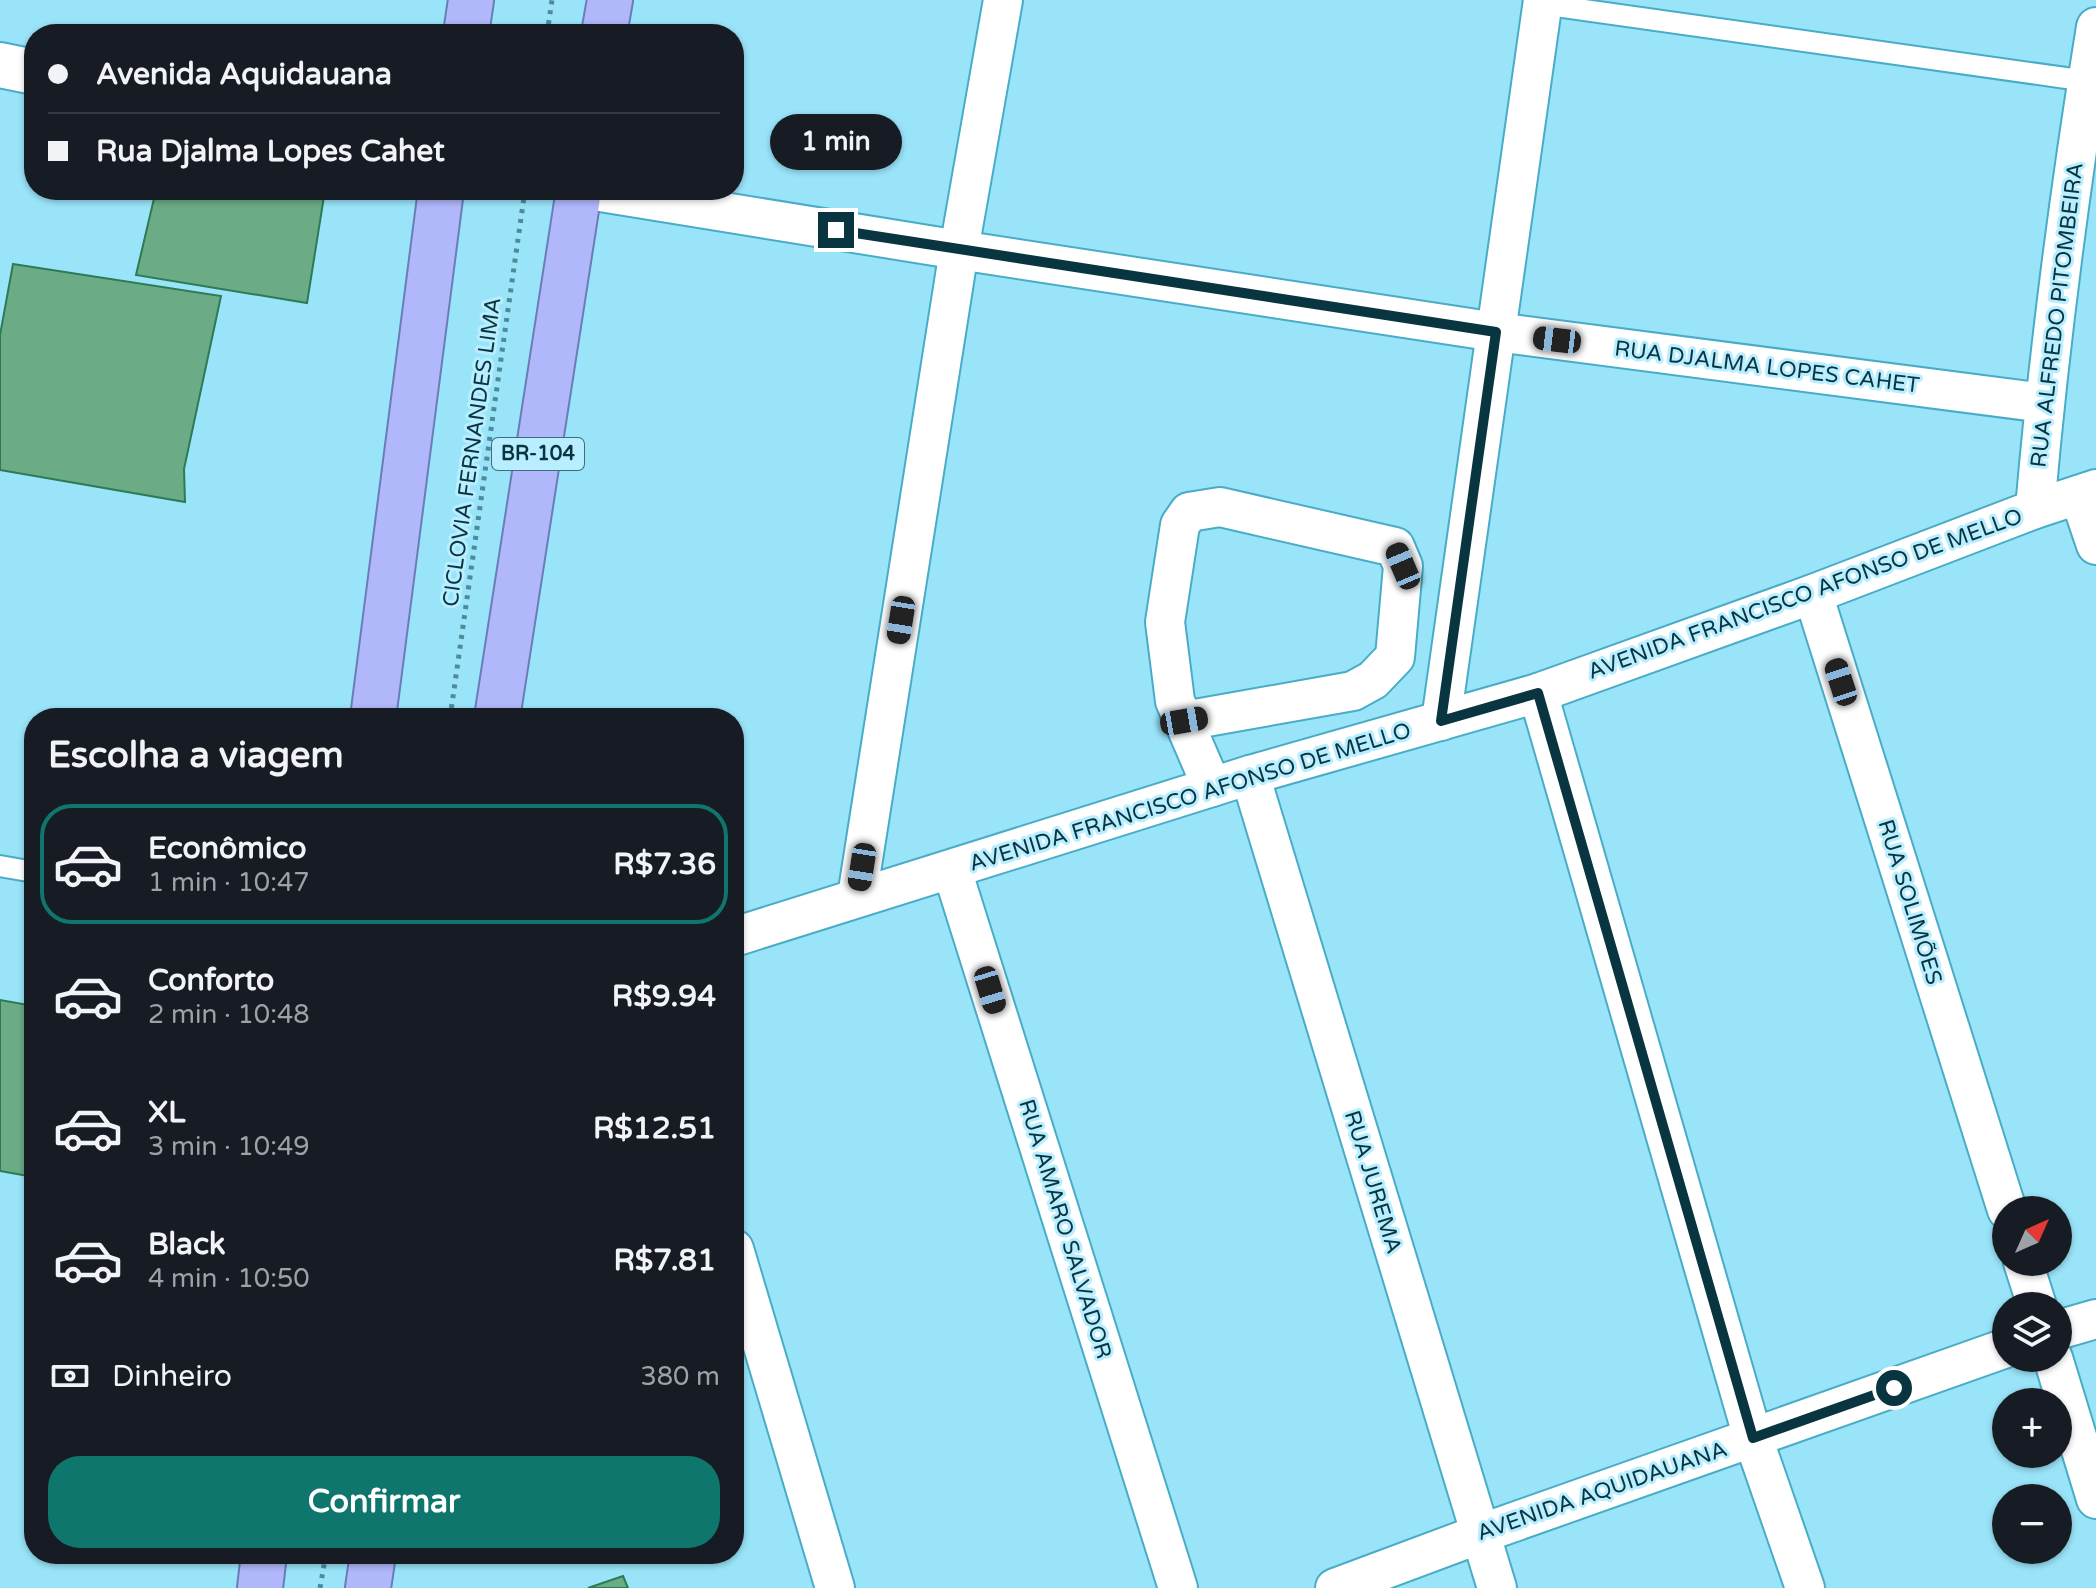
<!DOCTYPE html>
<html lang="pt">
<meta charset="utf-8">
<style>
:root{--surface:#171b24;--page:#20242c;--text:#f1f3f6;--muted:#9ea1a6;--line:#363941;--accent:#0f766e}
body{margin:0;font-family:"Varela Round",sans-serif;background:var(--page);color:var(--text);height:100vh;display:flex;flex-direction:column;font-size:30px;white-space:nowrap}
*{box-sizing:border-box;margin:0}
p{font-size:26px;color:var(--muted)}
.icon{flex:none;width:44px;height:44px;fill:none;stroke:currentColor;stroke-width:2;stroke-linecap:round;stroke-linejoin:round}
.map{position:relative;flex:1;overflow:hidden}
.panel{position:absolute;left:24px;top:708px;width:720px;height:856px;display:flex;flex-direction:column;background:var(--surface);border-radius:32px;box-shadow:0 2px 6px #0004}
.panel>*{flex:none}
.hud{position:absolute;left:24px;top:24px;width:720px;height:176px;border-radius:32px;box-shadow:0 2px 6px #0004;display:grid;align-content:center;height:176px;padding:0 24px;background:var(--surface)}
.needle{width:52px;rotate:45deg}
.controls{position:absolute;left:1992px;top:1196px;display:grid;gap:16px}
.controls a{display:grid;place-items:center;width:80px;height:80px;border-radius:50%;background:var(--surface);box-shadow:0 2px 6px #0004;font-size:40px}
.end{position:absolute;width:36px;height:36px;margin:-18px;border:10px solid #093540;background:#fff;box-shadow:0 0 0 4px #fff}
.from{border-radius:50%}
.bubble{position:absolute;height:56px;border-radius:28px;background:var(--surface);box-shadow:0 2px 6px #0004;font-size:26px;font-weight:700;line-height:56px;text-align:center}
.car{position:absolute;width:24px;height:48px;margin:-24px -12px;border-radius:10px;box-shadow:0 0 6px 2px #0007;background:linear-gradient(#222 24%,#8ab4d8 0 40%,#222 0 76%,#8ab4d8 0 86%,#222 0)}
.hud b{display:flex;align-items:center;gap:28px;height:76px;font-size:30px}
.hud b+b{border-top:2px solid var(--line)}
.hud i{width:20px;height:20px;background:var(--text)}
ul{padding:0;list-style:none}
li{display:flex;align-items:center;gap:24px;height:120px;margin:0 16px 12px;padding:0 8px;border:4px solid transparent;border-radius:32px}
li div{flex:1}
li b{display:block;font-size:30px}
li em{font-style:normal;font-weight:700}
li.current{border-color:var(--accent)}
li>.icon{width:72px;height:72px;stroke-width:1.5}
h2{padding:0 24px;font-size:36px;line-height:96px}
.pay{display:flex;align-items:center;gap:20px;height:88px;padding:0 24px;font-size:30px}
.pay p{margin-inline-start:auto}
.action{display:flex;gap:16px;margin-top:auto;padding:16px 24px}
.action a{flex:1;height:92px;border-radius:32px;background:var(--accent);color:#fff;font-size:32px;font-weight:700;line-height:92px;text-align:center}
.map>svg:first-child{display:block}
.building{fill:#6bac87;stroke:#2d7b54;stroke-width:2}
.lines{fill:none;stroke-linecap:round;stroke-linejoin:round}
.service-casing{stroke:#49acc6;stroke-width:24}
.minor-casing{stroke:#49acc6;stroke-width:42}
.tertiary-casing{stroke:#49acc6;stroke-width:48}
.trunk-casing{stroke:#697eb8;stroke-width:48}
.path{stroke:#4f8a9a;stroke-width:5;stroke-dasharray:4 6;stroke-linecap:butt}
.service{stroke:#fff;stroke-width:20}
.minor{stroke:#fff;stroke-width:38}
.tertiary{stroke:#fff;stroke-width:44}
.trunk{stroke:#b0b7fa;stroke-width:44}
.route{stroke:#093540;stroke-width:10}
.labels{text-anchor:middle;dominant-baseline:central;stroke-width:6;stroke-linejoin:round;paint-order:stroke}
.shield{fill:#b8eeff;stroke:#3e6c79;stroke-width:2}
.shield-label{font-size:20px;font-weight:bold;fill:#093540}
.street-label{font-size:22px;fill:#093540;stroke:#b8eeff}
</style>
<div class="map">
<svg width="2096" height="1588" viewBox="0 0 2096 1588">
<rect width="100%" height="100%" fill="#9ae4fa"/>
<g class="building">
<polygon points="156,190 325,190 307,303 136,275"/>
<polygon points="13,264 221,296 184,469 185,502 0,470 0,335"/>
<polygon points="0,1000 34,1006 34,1177 0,1171"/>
<polygon points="623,1576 628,1588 588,1588"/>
</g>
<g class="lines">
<g class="service-casing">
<g id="service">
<polyline points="1542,4 2087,81"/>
<polyline points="0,866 34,872"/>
</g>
</g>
<g class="minor-casing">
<g id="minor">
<polyline points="588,190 959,250 1496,332 2044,403"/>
<polyline points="2079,495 2096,545"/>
<path d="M2035,509C2049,347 2070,187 2096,27"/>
<polyline points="1813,594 2007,1210"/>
<polyline points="1538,693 1753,1438 1805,1588"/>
<polyline points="1184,721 1353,691 1373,680 1395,657 1403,566 1395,547 1220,507 1189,512 1180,525 1165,622 1175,701 1212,787"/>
<polyline points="1441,721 1543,0"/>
<polyline points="1250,775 1497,1588"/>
<polyline points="952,870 1178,1588"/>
<polyline points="857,897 959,250 1003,0"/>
<polyline points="734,937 1250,775 1538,693 1813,594 2035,509 2096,489"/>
<polyline points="734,1249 835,1588"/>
<polyline points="2023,1262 2037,1306"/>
<polyline points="2058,1330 2096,1319"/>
<polyline points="2053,1358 2096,1499"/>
<polyline points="1335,1588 1480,1534 2006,1348"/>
</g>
</g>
<g class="tertiary-casing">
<polyline id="tertiary" points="0,65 34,72"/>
</g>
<g class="trunk-casing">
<g id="trunk">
<polyline points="466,34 471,0"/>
<polyline points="604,34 610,0"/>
<polyline points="373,718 441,190"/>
<polyline points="497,718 579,190"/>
<polyline points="260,1588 264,1554"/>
<polyline points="368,1588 373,1554"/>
</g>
</g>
<g class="path">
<polyline points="547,34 552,0"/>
<polyline points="450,718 525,190"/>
<polyline points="320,1588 326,1554"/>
</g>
<use href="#service" class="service"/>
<use href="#minor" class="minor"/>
<use href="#tertiary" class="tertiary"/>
<use href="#trunk" class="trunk"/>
</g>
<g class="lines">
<polyline class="route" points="836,230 1496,332 1441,721 1538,693 1753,1438 1894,1388"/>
</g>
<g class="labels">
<rect class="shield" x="492" y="438" width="92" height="32" rx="6"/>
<g class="shield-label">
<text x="538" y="454">BR-104</text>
</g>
<g class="street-label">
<text transform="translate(2057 315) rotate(-83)">RUA ALFREDO PITOMBEIRA</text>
<text transform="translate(1767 367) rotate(7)">RUA DJALMA LOPES CAHET</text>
<text transform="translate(472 452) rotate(-82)">CICLOVIA FERNANDES LIMA</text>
<text transform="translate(1805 594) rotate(-20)">AVENIDA FRANCISCO AFONSO DE MELLO</text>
<text transform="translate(1190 797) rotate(-17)">AVENIDA FRANCISCO AFONSO DE MELLO</text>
<text transform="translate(1910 902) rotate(73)">RUA SOLIMÕES</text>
<text transform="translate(1373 1182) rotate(73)">RUA JUREMA</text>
<text transform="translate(1065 1229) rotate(73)">RUA AMARO SALVADOR</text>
<text transform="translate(1602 1491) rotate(-19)">AVENIDA AQUIDAUANA</text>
</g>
</g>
</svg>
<div class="controls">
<a><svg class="needle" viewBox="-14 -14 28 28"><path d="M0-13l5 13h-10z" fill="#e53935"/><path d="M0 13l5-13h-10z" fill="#9ea1a6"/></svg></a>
<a><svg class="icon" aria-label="layers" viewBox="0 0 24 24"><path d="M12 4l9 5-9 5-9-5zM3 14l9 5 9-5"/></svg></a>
<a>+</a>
<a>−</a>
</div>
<i class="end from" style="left:1894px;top:1388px"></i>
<i class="end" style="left:836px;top:230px"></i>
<div class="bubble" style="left:770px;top:114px;width:132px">1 min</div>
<i class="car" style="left:1557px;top:340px;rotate:277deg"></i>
<i class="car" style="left:1403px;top:566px;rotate:337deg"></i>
<i class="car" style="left:901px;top:620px;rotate:189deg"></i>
<i class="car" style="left:1841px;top:682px;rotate:342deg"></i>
<i class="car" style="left:1184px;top:721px;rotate:80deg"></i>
<i class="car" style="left:862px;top:867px;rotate:189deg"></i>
<i class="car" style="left:990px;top:990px;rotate:163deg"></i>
<div class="hud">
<b><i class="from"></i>Avenida Aquidauana</b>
<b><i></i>Rua Djalma Lopes Cahet</b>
</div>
<section class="panel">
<h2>Escolha a viagem</h2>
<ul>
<li class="current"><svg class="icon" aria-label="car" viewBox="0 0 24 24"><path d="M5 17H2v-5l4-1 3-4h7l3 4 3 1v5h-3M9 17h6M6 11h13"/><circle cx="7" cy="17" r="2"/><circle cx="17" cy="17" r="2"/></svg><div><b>Econômico</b><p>1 min · 10:47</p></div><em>R$7.36</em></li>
<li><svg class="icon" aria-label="car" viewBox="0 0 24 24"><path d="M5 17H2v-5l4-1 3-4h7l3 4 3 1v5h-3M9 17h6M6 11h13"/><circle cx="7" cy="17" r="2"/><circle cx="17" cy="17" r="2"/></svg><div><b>Conforto</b><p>2 min · 10:48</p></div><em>R$9.94</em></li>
<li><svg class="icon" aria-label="car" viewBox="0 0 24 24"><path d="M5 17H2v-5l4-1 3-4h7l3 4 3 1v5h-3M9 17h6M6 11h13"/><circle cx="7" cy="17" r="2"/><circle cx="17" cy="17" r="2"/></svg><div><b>XL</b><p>3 min · 10:49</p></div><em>R$12.51</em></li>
<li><svg class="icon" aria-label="car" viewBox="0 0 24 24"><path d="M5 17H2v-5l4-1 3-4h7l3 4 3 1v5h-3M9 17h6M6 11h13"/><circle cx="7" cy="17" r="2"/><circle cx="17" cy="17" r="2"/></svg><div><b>Black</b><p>4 min · 10:50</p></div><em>R$7.81</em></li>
</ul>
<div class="pay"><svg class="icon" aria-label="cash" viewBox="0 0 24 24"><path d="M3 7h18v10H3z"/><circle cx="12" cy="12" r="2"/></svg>Dinheiro<p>380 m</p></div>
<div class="action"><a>Confirmar</a></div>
</section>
</div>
